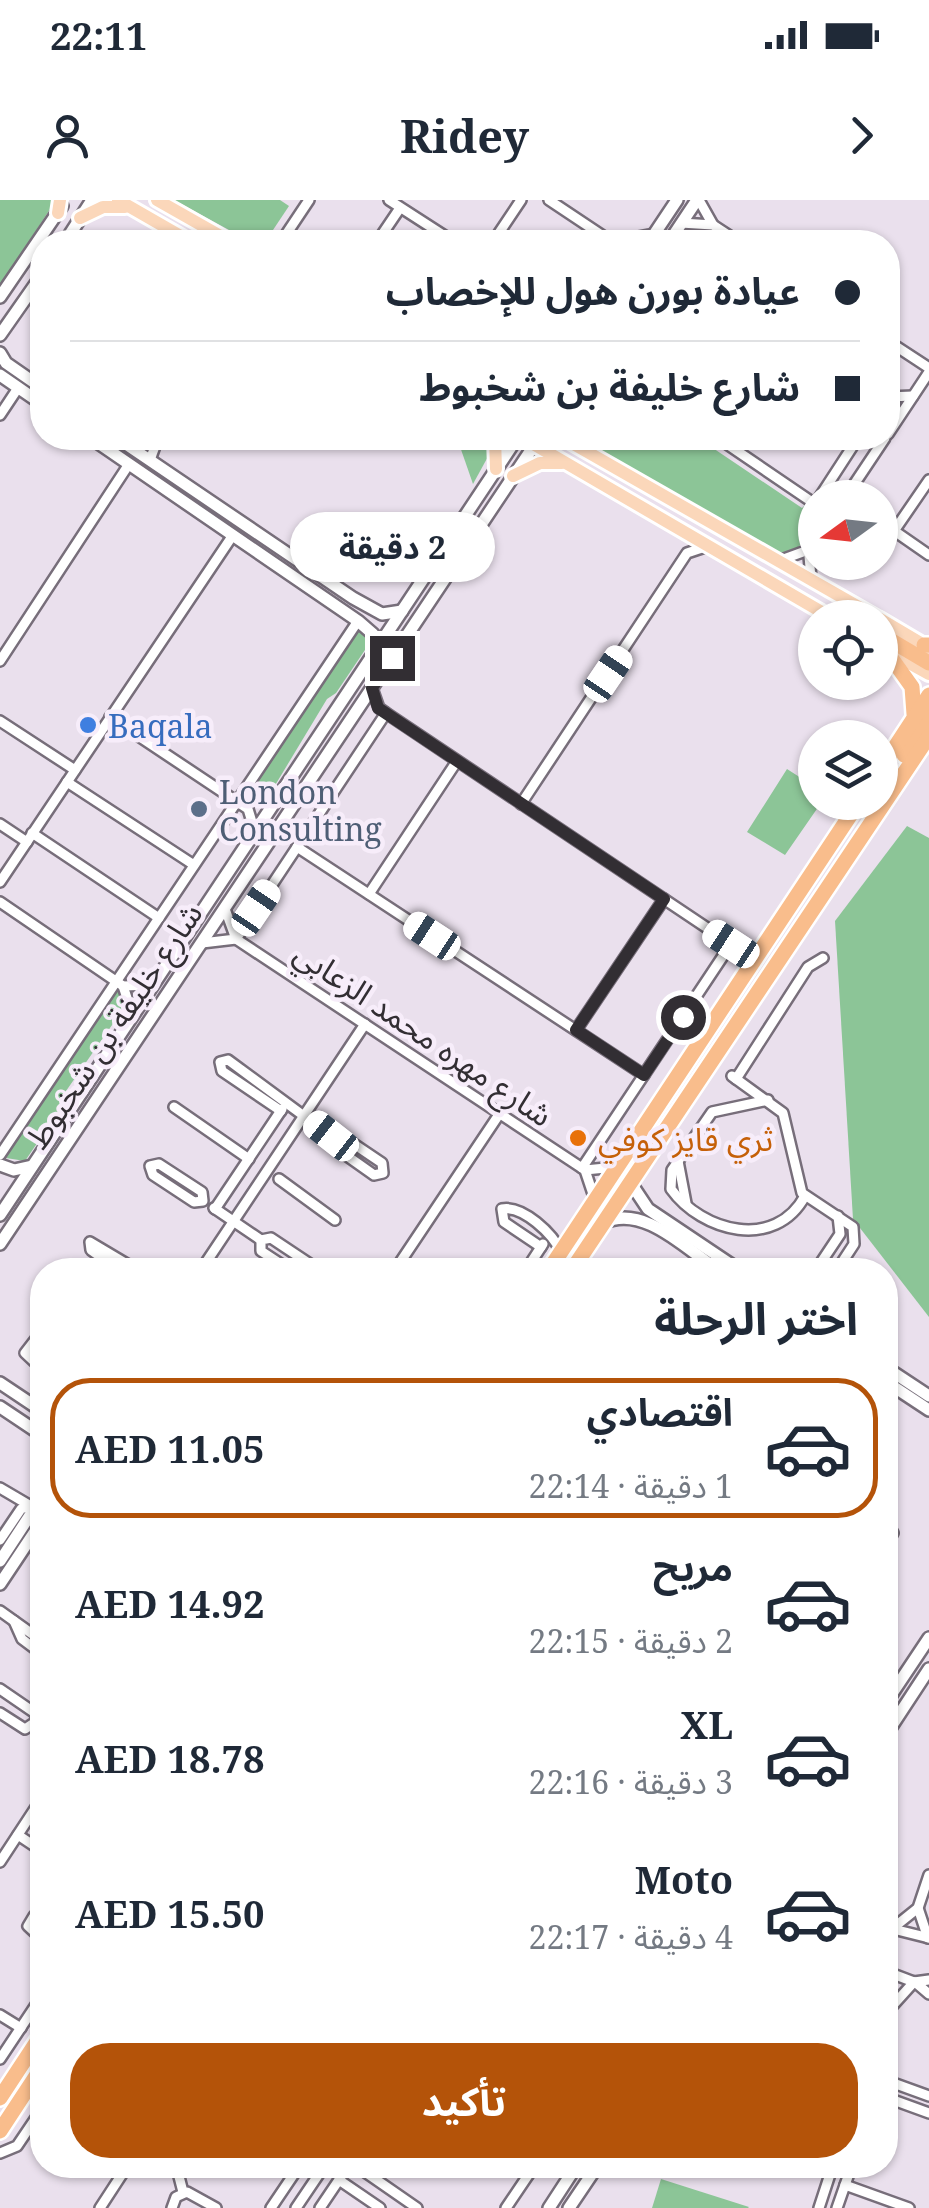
<!DOCTYPE html>
<html lang="ar">
<meta charset="utf-8">
<style>
:root{--surface:#fff;--page:#f2f2f3;--text:#1f2937;--muted:#747a83;--line:#e0e1e3;--accent:#b45309}
body{margin:0;font-family:"Noto Serif","Noto Sans Arabic",serif;background:var(--page);color:var(--text);direction:rtl;height:100vh;display:flex;flex-direction:column;font-size:38px;white-space:nowrap}
*{box-sizing:border-box;margin:0}
p{font-size:32px;color:var(--muted)}
.icon{flex:none;width:55px;height:55px;fill:none;stroke:currentColor;stroke-width:2;stroke-linecap:round;stroke-linejoin:round}
.map{position:relative;flex:1;overflow:hidden;direction:ltr}
.drawer{position:absolute;left:30px;top:1058px;width:868px;height:920px;display:flex;flex-direction:column;background:var(--surface);border-radius:40px;box-shadow:0 2px 8px #0004;direction:rtl}
.drawer>*{flex:none}
.top-card{position:absolute;left:30px;top:30px;width:870px;height:220px;border-radius:40px;box-shadow:0 2px 8px #0004;direction:rtl;display:grid;align-content:center;height:220px;padding:0 40px;background:var(--surface)}
.needle{width:65px;rotate:255deg}
.fabs{position:absolute;left:798px;top:280px;display:grid;gap:20px}
.fabs a{display:grid;place-items:center;width:100px;height:100px;border-radius:50%;background:var(--surface);box-shadow:0 2px 8px #0004;font-size:50px}
.end{position:absolute;width:45px;height:45px;margin:-22px;border:12px solid #322e33;background:#fff;box-shadow:0 0 0 5px #fff}
.from{border-radius:50%}
.bubble{position:absolute;height:70px;border-radius:35px;background:var(--surface);box-shadow:0 2px 8px #0004;font-size:32px;font-weight:700;line-height:70px;text-align:center;direction:rtl}
.car{position:absolute;width:30px;height:60px;margin:-30px -15px;border-radius:12px;box-shadow:0 0 8px 2px #0007;background:linear-gradient(#fff 24%,#345 0 40%,#fff 0 76%,#345 0 86%,#fff 0)}
.top-card b{display:flex;align-items:center;gap:35px;height:95px;font-size:38px}
.top-card b+b{border-top:2px solid var(--line)}
.top-card i{width:25px;height:25px;background:var(--text)}
ul{padding:0;list-style:none}
li{display:flex;align-items:center;gap:30px;height:140px;margin:0 20px 15px;padding:0 20px;border:5px solid transparent;border-radius:40px}
li div{flex:1}
li b{display:block;font-size:38px}
li em{font-style:normal;font-weight:700}
li.on{border-color:var(--accent)}
li>.icon{width:90px;height:90px;stroke-width:1.5}
h2{padding:0 40px;font-size:45px;line-height:120px}
.action{display:flex;gap:20px;margin-top:auto;padding:20px 40px}
.action a{flex:1;height:115px;border-radius:40px;background:var(--accent);color:#fff;font-size:40px;font-weight:700;line-height:115px;text-align:center}
.status{display:flex;justify-content:space-between;align-items:center;height:70px;padding:0 50px;background:var(--surface);direction:ltr}
.status svg{height:28px;fill:currentColor}
header{display:flex;justify-content:space-between;align-items:center;height:130px;padding:0 40px;background:var(--surface);font-size:45px;font-weight:700}
.map>svg:first-child{display:block}
.green{fill:#8cc597}
.lines{fill:none;stroke-linecap:round;stroke-linejoin:round}
.street-casing{stroke:#776e7a;stroke-width:14}
.secondary-casing{stroke:#776e7a;stroke-width:16}
.primary-casing{stroke:#fff;stroke-width:18}
.highway-casing{stroke:#fff;stroke-width:20}
.street{stroke:#fff;stroke-width:9}
.secondary{stroke:#fff;stroke-width:11}
.primary{stroke:#fbd7ba;stroke-width:12}
.highway{stroke:#f9bd8c;stroke-width:15}
.route{stroke:#322e33;stroke-width:12}
.shop-dot{fill:#3f7fe0;stroke:#f7edfa;stroke-width:4}
.service-dot{fill:#5c6f8a;stroke:#f7edfa;stroke-width:4}
.food-dot{fill:#e8710a;stroke:#f7edfa;stroke-width:4}
.labels{text-anchor:middle;dominant-baseline:central;stroke-width:9;stroke-linejoin:round;paint-order:stroke}
.shop-label{font-size:32px;fill:#366cbe;stroke:#f7edfa;text-anchor:start}
.service-label{font-size:32px;fill:#4e5e75;stroke:#f7edfa;text-anchor:start}
.street-label{font-size:32px;fill:#322e33;stroke:#f7edfa}
.food-label{font-size:32px;fill:#c56008;stroke:#f7edfa;text-anchor:start}
</style>
<div class="status"><b>22:11</b><svg viewBox="0 0 49 12"><path d="M0 12V9h3v3zM5 12V6h3v6zM10 12V3h3v9zM15 12V0h3v12zM26 1h20v11H26zM47 4h2v5h-2z"/></svg></div>
<header><svg class="icon" aria-label="forward" viewBox="0 0 24 24"><path d="M9 5l7 7-7 7"/></svg>Ridey<svg class="icon" aria-label="person" viewBox="0 0 24 24"><circle cx="12" cy="8" r="4"/><path d="M4 21q1-7 8-7t8 7"/></svg></header>
<div class="map">
<svg width="929" height="2008" viewBox="0 0 929 2008">
<rect width="100%" height="100%" fill="#eae0ed"/>
<g class="green">
<polygon points="0,0 56,0 0,86"/>
<polygon points="174,0 280,0 289,6 265,42 251,42"/>
<polygon points="457,238 488,239 490,253 473,284"/>
<path d="M584,238H698L802,308L808,302L815,307C815,329 807,343 787,355L775,351L587,244Z"/>
<path d="M363,426L371,437L369,444L336,493L327,499L268,597L249,599C250,578 342,442 363,426Z"/>
<polygon points="787,569 815,587 815,602 821,603 785,655 747,632"/>
<polygon points="907,626 929,638 929,1117 853,1019 835,721"/>
<polygon points="114,789 123,790 126,805 66,891 65,902 25,961 6,958"/>
<polygon points="661,1979 749,2007 748,2008 652,2008"/>
</g>
<g class="lines">
<g class="street-casing">
<g id="street">
<polyline points="389,0 454,42"/>
<polyline points="549,0 612,42 655,34"/>
<polyline points="699,0 713,25"/>
<polyline points="681,23 713,25 739,42"/>
<polyline points="281,42 309,0"/>
<polyline points="377,42 400,8"/>
<polyline points="493,42 521,0"/>
<polyline points="888,141 929,168"/>
<polyline points="888,197 913,196"/>
<polyline points="0,215 18,188"/>
<polyline points="888,234 929,172"/>
<polyline points="718,238 815,304"/>
<polyline points="150,260 158,238"/>
<polyline points="819,298 858,238"/>
<polyline points="845,298 885,238"/>
<polyline points="880,321 929,355"/>
<polyline points="894,331 929,280"/>
<polyline points="781,360 811,349"/>
<polyline points="811,378 809,356 815,343"/>
<polyline points="0,461 129,264"/>
<polyline points="372,488 379,508 386,513 740,750 761,750"/>
<polyline points="110,517 248,609 255,632"/>
<polyline points="0,521 75,570"/>
<polyline points="67,582 194,665"/>
<polyline points="521,604 687,353 708,346"/>
<polyline points="0,624 27,642"/>
<polyline points="32,633 159,718"/>
<polyline points="297,647 644,875"/>
<polyline points="0,682 233,335"/>
<polyline points="369,694 457,561"/>
<polyline points="0,702 123,786 153,785"/>
<polyline points="225,709 236,739 585,970 616,967"/>
<polyline points="236,739 386,513"/>
<polyline points="202,743 236,739"/>
<polyline points="123,786 133,816"/>
<polyline points="576,830 664,699"/>
<polyline points="732,876 783,913 802,993 853,1027 854,1044 837,1070"/>
<polyline points="736,879 808,767 823,758"/>
<path d="M768,900L712,912L672,970L671,989C702,1032 775,1051 805,996"/>
<polyline points="174,907 249,959"/>
<polyline points="281,911 222,871 220,862 228,860 331,936"/>
<polygon points="339,934 382,963 383,973 374,975 333,946 331,936"/>
<polyline points="0,955 358,421"/>
<polyline points="678,961 686,1003"/>
<polygon points="159,964 202,992 203,1001 194,1002 153,975 150,966"/>
<polyline points="582,968 731,744"/>
<polyline points="585,970 595,1000"/>
<polyline points="279,979 335,1020"/>
<polyline points="214,1008 261,1040"/>
<polyline points="215,1009 282,909"/>
<path d="M541,1047L504,1022L502,1009C523,1005 553,1034 561,1052"/>
<polyline points="119,1070 91,1050 90,1042 127,1064 129,1070"/>
<polyline points="201,1070 365,824"/>
<polyline points="290,1070 261,1051 261,1040 271,1038 319,1070"/>
<polyline points="395,1070 500,913"/>
<polyline points="526,1070 543,1044"/>
<polyline points="816,1070 840,1034 838,1016"/>
<polyline points="42,1131 25,1153 42,1169"/>
<polyline points="0,1288 29,1305"/>
<polyline points="885,1319 893,1333 885,1348"/>
<polyline points="0,1340 21,1309 39,1302"/>
<polyline points="0,1411 42,1441"/>
<polyline points="14,1421 22,1439 42,1454"/>
<polyline points="0,1489 35,1513 37,1521 25,1529 0,1513"/>
<polyline points="18,1635 42,1651"/>
<polyline points="0,1662 42,1598"/>
<polyline points="918,1708 928,1738"/>
<polyline points="42,1717 34,1716 28,1726 42,1739"/>
<polyline points="885,1727 929,1738"/>
<polyline points="893,1728 918,1708 929,1675"/>
<polyline points="885,1771 914,1782 929,1780"/>
<polyline points="915,1782 929,1794"/>
<polyline points="885,1788 887,1809"/>
<polyline points="885,1814 914,1782"/>
<polyline points="0,1815 21,1828"/>
<polyline points="885,1840 889,1852 885,1867"/>
<polyline points="0,1859 42,1796"/>
<polyline points="885,1880 929,1896"/>
<polyline points="885,1897 929,1913"/>
<polyline points="0,1953 17,1946 42,1909"/>
<polyline points="176,1965 183,1992"/>
<polyline points="355,1965 417,2008"/>
<polyline points="513,1965 528,1975"/>
<polyline points="339,1980 380,2008"/>
<polyline points="845,1985 909,2008"/>
<polyline points="100,2008 128,1965"/>
<polyline points="172,2008 176,1997 187,1992 216,2008"/>
<polyline points="271,2008 300,1965"/>
<polyline points="296,2008 325,1965"/>
<polyline points="320,2008 349,1965"/>
<polyline points="506,2008 535,1965"/>
<polyline points="819,2008 833,1965"/>
<polyline points="837,2008 852,1965"/>
</g>
</g>
<g class="secondary-casing">
<g id="secondary">
<polyline points="65,42 92,0"/>
<polyline points="649,42 677,0"/>
<polyline points="669,42 697,0"/>
<polyline points="0,97 62,6"/>
<polyline points="0,135 42,75"/>
<polyline points="0,153 6,163 42,188"/>
<polyline points="0,175 42,204"/>
<polyline points="91,238 358,421 373,434 377,448"/>
<polyline points="117,238 353,398 382,414 402,411"/>
<polyline points="0,965 14,970 32,966"/>
<polyline points="630,982 648,1009 739,1070"/>
<polyline points="0,1015 517,238"/>
<path d="M603,1023C643,1003 686,1049 718,1070"/>
<polyline points="0,1044 539,238"/>
<polyline points="885,1167 929,1196"/>
<polyline points="885,1181 929,1210"/>
<polyline points="0,1183 42,1211"/>
<polyline points="0,1207 42,1235"/>
<polyline points="0,1361 42,1297"/>
<polyline points="0,1384 42,1321"/>
<polyline points="885,1504 929,1438"/>
<polyline points="885,1536 929,1469"/>
<polyline points="549,2008 577,1965"/>
<polyline points="569,2008 598,1965"/>
</g>
</g>
<g class="primary-casing">
<g id="primary">
<polyline points="118,0 191,42"/>
<polyline points="157,0 231,42"/>
<polyline points="58,13 60,0"/>
<polyline points="80,18 103,7 125,7"/>
<polyline points="495,238 496,269"/>
<polyline points="523,238 832,418"/>
<polyline points="563,238 878,418"/>
<polyline points="513,276 540,263 562,263"/>
<polyline points="880,419 929,448"/>
<polyline points="880,447 929,474"/>
</g>
</g>
<g class="highway-casing">
<g id="highway">
<polyline points="880,434 929,463"/>
<polyline points="924,445 929,445"/>
<polyline points="887,452 912,487 914,514"/>
<polyline points="904,555 929,516"/>
<polyline points="880,570 929,495"/>
<polyline points="549,1070 859,602"/>
<polyline points="572,1070 929,536"/>
<polyline points="0,1898 42,1834"/>
<polyline points="0,1931 42,1867"/>
</g>
</g>
<use href="#street" class="street"/>
<use href="#secondary" class="secondary"/>
<use href="#primary" class="primary"/>
<use href="#highway" class="highway"/>
</g>
<g class="lines">
<polyline class="route" points="392,458 372,488 378,508 664,699 576,830 644,875 683,817"/>
</g>
<circle class="shop-dot" cx="88" cy="525" r="10"/>
<circle class="service-dot" cx="199" cy="609" r="10"/>
<circle class="food-dot" cx="578" cy="938" r="10"/>
<g class="labels">
<g class="shop-label">
<text x="108" y="525">Baqala</text>
</g>
<g class="service-label">
<text x="219" y="591">London<tspan x="219" dy="37">Consulting</tspan></text>
</g>
<g class="street-label">
<text transform="translate(113 825) rotate(-56)">شارع خليفة بن شخبوط</text>
<text transform="translate(424 833) rotate(34)">شارع مهره محمد الزعابي</text>
</g>
<g class="food-label">
<text x="598" y="938">ثري قايز كوفي</text>
</g>
</g>
</svg>
<div class="fabs">
<a><svg class="needle" viewBox="-14 -14 28 28"><path d="M0-13l5 13h-10z" fill="#e53935"/><path d="M0 13l5-13h-10z" fill="#747a83"/></svg></a>
<a><svg class="icon" aria-label="locate" viewBox="0 0 24 24"><circle cx="12" cy="12" r="6"/><path d="M12 2v4M12 18v4M2 12h4M18 12h4"/></svg></a>
<a><svg class="icon" aria-label="layers" viewBox="0 0 24 24"><path d="M12 4l9 5-9 5-9-5zM3 14l9 5 9-5"/></svg></a>
</div>
<i class="end from" style="left:683px;top:817px"></i>
<i class="end" style="left:392px;top:458px"></i>
<div class="bubble" style="left:290px;top:312px;width:205px">2 دقيقة</div>
<i class="car" style="left:608px;top:474px;rotate:34deg"></i>
<i class="car" style="left:256px;top:708px;rotate:34deg"></i>
<i class="car" style="left:432px;top:736px;rotate:303deg"></i>
<i class="car" style="left:731px;top:744px;rotate:303deg"></i>
<i class="car" style="left:331px;top:936px;rotate:308deg"></i>
<div class="top-card">
<b><i class="from"></i>عيادة بورن هول للإخصاب</b>
<b><i></i>شارع خليفة بن شخبوط</b>
</div>
<section class="drawer">
<h2>اختر الرحلة</h2>
<ul>
<li class="on"><svg class="icon" aria-label="car" viewBox="0 0 24 24"><path d="M5 17H2v-5l4-1 3-4h7l3 4 3 1v5h-3M9 17h6M6 11h13"/><circle cx="7" cy="17" r="2"/><circle cx="17" cy="17" r="2"/></svg><div><b>اقتصادي</b><p>1 دقيقة · 22:14</p></div><em>AED 11.05</em></li>
<li><svg class="icon" aria-label="car" viewBox="0 0 24 24"><path d="M5 17H2v-5l4-1 3-4h7l3 4 3 1v5h-3M9 17h6M6 11h13"/><circle cx="7" cy="17" r="2"/><circle cx="17" cy="17" r="2"/></svg><div><b>مريح</b><p>2 دقيقة · 22:15</p></div><em>AED 14.92</em></li>
<li><svg class="icon" aria-label="car" viewBox="0 0 24 24"><path d="M5 17H2v-5l4-1 3-4h7l3 4 3 1v5h-3M9 17h6M6 11h13"/><circle cx="7" cy="17" r="2"/><circle cx="17" cy="17" r="2"/></svg><div><b>XL</b><p>3 دقيقة · 22:16</p></div><em>AED 18.78</em></li>
<li><svg class="icon" aria-label="car" viewBox="0 0 24 24"><path d="M5 17H2v-5l4-1 3-4h7l3 4 3 1v5h-3M9 17h6M6 11h13"/><circle cx="7" cy="17" r="2"/><circle cx="17" cy="17" r="2"/></svg><div><b>Moto</b><p>4 دقيقة · 22:17</p></div><em>AED 15.50</em></li>
</ul>
<div class="action"><a>تأكيد</a></div>
</section>
</div>
